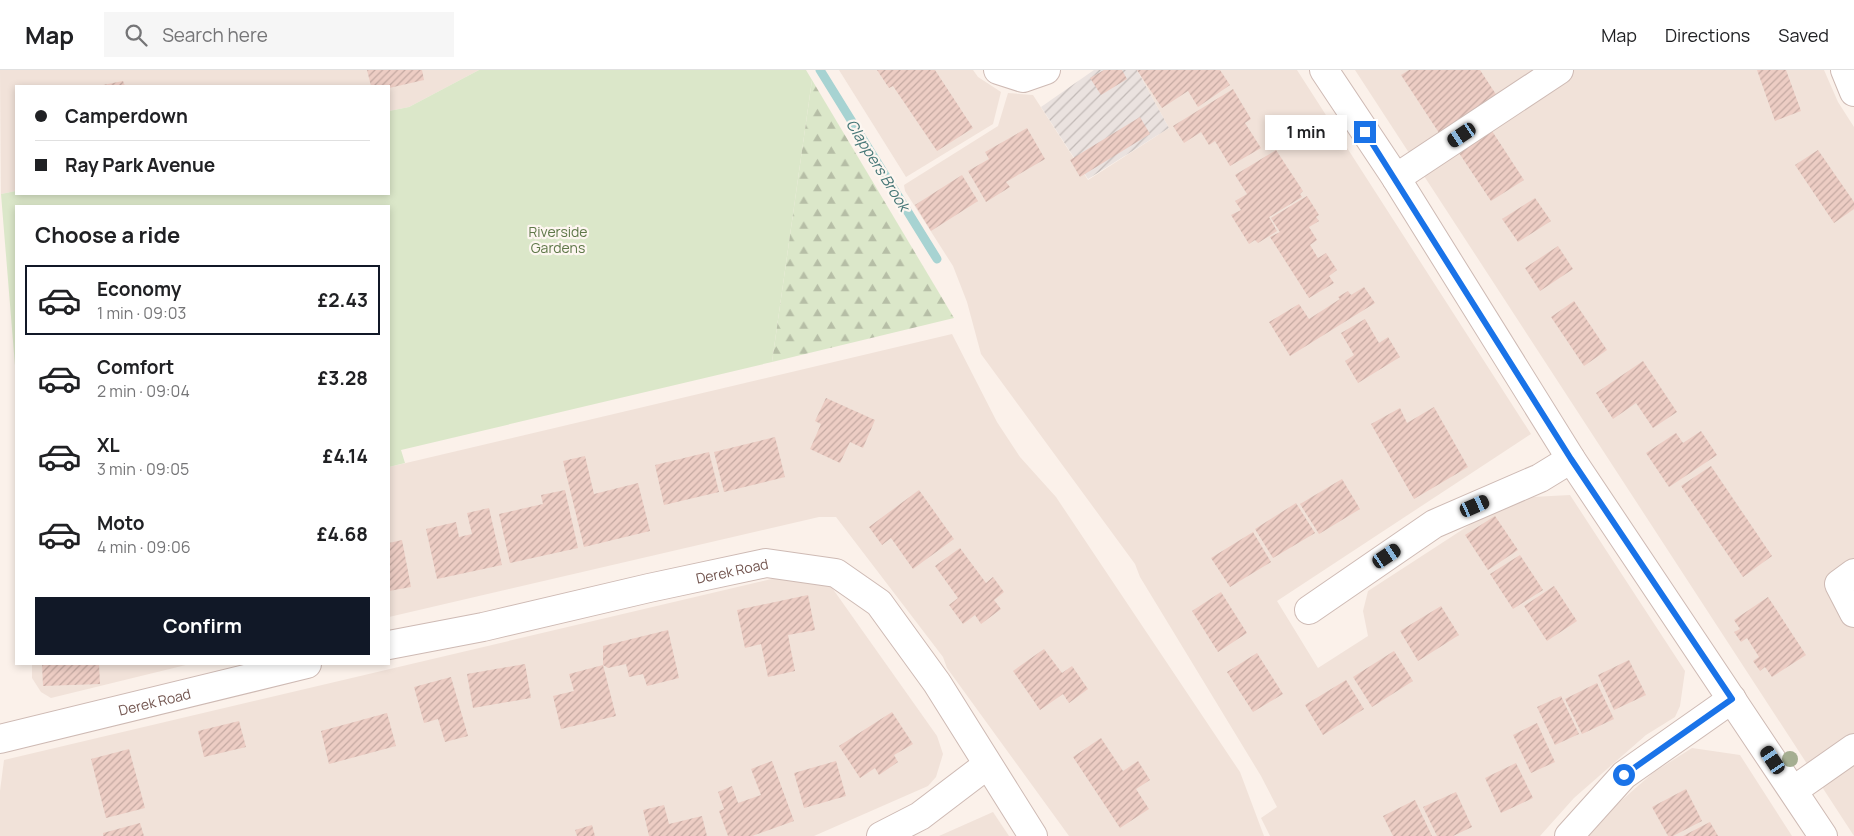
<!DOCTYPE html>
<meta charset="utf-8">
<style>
:root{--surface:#fff;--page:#f6f6f6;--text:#202124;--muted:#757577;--line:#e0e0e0;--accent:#111827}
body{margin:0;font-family:Manrope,sans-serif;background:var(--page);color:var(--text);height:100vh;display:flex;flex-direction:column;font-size:19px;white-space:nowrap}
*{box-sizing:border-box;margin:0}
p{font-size:16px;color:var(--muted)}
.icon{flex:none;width:28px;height:28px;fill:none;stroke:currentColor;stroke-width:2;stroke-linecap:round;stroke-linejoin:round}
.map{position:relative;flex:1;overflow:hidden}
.details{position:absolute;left:15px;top:135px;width:375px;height:460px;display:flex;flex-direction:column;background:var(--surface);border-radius:0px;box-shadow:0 2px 8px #0003}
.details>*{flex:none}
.banner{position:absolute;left:15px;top:15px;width:375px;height:110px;border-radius:0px;box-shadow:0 2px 8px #0003;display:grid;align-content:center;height:110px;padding:0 20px;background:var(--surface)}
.end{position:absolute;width:22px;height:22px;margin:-11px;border:6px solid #1a73e8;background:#fff;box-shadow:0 0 0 2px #fff}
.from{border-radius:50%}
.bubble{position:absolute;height:35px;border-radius:0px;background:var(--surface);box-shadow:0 2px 8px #0003;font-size:16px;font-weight:700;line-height:35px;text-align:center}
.car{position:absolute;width:15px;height:30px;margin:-15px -8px;border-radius:6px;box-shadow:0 0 4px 1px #0007;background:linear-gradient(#222 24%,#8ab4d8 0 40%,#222 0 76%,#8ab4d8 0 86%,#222 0)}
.banner b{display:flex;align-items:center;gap:18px;height:48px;font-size:19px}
.banner b+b{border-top:1px solid var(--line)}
.banner i{width:12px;height:12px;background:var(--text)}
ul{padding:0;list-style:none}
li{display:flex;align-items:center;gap:15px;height:70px;margin:0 10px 8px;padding:0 10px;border:2px solid transparent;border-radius:0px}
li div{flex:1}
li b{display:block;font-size:19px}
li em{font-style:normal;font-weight:700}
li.active{border-color:var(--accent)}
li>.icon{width:45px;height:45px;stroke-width:1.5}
h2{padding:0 20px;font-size:22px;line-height:60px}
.cta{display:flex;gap:10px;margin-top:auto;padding:10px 20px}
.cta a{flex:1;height:58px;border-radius:0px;background:var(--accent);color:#fff;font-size:20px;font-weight:700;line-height:58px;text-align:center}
header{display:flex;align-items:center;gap:30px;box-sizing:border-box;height:70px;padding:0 25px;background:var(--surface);border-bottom:1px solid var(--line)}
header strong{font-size:24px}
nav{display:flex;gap:28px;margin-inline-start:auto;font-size:18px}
.search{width:350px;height:45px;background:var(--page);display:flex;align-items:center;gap:12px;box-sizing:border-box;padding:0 18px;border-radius:0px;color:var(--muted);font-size:19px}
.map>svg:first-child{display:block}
.residential{fill:#f1e2d9}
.industrial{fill:url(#industrial-furrows)}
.green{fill:#dbe7c9}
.forest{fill:url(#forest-firs)}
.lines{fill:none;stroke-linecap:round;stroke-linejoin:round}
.stream{stroke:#a7d3d2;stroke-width:9}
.building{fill:url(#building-hatch)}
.minor-casing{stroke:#cebab4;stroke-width:30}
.minor{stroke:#fff;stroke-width:28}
.tree{fill:#a5ae91}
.route{stroke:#1a73e8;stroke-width:6}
.labels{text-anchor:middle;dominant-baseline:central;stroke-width:4.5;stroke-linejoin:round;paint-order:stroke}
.park-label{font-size:14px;fill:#5f7849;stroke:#fdf6f0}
.street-label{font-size:14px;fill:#735650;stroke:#fdf6f0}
.water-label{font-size:15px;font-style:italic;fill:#457676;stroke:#fdf6f0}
</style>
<header>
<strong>Map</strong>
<div class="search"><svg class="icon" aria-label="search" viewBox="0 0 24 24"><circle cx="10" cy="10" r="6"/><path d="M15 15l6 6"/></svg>Search here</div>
<nav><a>Map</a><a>Directions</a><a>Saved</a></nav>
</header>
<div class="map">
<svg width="1854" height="766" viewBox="0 0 1854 766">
<defs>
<pattern id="industrial-furrows" width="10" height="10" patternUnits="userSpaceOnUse" patternTransform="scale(1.25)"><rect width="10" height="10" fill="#eae2df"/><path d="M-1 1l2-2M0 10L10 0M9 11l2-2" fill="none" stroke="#c2bab7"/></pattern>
<pattern id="forest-firs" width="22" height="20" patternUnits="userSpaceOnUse" patternTransform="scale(1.25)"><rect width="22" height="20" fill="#dbe7c9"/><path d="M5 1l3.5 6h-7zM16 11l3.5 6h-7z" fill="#b6bea6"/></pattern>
<pattern id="building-hatch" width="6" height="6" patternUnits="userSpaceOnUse" patternTransform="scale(1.25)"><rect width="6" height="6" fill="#edcdc4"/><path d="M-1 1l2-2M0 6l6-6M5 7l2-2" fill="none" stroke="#c4a9a2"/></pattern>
</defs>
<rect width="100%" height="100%" fill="#fbf1ea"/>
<g class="residential">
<polygon points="0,0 479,0 409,37 389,41 389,16 16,16 16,121 1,124"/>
<polygon points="839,0 973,0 978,7 1001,22 993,54 906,107"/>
<polygon points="1137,0 1297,0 1531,364 1277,531 1318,598 1368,566 1363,541 1368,521 1505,432 1532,427 1570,425 1685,601 1680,636 1675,647 1646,665 1574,728 1540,766 1270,766 1261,748 1277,737 1261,706 1140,507 1135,494 981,284 967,232 953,196 905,121 904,115 998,56 1008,23 1033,25 1088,110 1169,58"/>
<polygon points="1355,0 1824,0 1838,32 1854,57 1854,766"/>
<polygon points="952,264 997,352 1020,387 1056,427 1240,702 1264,766 1069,766 947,598 943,587 836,447 819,447 389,547 389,397"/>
<polygon points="818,498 937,666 943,684 936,707 928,716 814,766 0,766 0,721 4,690"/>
<polygon points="32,594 190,594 51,628 41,622 32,608"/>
<polygon points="1692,678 1740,685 1792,766 1588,766 1615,736 1654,702"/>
<polygon points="993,742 1009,766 939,766"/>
</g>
<polygon class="industrial" points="1094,0 1137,0 1169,58 1088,109 1041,37"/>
<polygon class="green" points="479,0 806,0 812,10 772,292 401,380 405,393 389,397 389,136 16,136 16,308 1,124 16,121 16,124 389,124 389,41 409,37"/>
<polygon class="forest" points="812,10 954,248 772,292"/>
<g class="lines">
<polyline class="stream" points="820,0 937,189"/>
</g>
<g class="building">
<polygon points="367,0 422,0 424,10 389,18 371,16"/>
<polygon points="877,0 935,0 973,58 937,81 893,16 889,18"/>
<polygon points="1104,0 1122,0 1127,9 1101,25 1090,8"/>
<polygon points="1137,0 1220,0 1230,15 1198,37 1188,21 1162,38"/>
<polygon points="1409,0 1480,0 1501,32 1443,69 1401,5"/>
<polygon points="1757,0 1786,0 1801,41 1775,51"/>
<polygon points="123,11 125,16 103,16 103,15"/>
<polygon points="1233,19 1251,49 1245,53 1261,78 1230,96 1215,71 1209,75 1201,62 1184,73 1173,56"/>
<polygon points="1140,47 1150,64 1080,107 1070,90"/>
<polygon points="1027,58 1045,89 1006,112 1010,117 986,132 968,101 989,89 985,82"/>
<polygon points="1492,61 1524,110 1491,131 1459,83"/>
<polygon points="1276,80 1303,121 1300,124 1302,127 1269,147 1277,161 1258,173 1255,170 1249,174 1231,145 1241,140 1235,131 1247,124 1235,105"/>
<polygon points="1818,80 1854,132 1854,139 1834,153 1795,95"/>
<polygon points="962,105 978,131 931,161 915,135"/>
<polygon points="1307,126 1319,145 1316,147 1319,151 1309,157 1317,170 1310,175 1318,188 1326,183 1337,200 1329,206 1334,213 1309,228 1270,167 1280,162 1271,148"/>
<polygon points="1535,128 1551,151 1518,172 1502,149"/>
<polygon points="1558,176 1573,199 1540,221 1525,198"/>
<polygon points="1364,217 1375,233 1290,286 1269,252 1299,234 1309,249 1340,229 1338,227 1348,221 1351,225"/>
<polygon points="1574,231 1607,280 1584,296 1551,247"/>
<polygon points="1365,249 1379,273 1388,267 1400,287 1358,313 1345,291 1354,285 1341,263"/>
<polygon points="1643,291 1677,342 1653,358 1636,333 1613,349 1596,323"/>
<polygon points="826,328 875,350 863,378 850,372 840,393 810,379 821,354 815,351"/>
<polygon points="1434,337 1468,397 1414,429 1371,354 1400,338 1407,353"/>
<polygon points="1701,361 1717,385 1669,417 1646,383 1676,363 1683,373"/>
<polygon points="775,367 785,407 724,422 714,382"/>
<polygon points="709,382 719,422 664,435 655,395"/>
<polygon points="585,386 594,424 638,413 650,461 584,477 563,391"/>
<polygon points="1711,396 1772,486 1743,507 1681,416"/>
<polygon points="1342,409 1360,439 1319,464 1300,434"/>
<polygon points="565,420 578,478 510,493 499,444 543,434 541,425"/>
<polygon points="919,420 954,469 913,499 891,468 882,475 869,457"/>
<polygon points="1296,433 1315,463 1273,488 1255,459"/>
<polygon points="489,438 502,495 437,509 426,459 456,452 459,467 472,464 467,443"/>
<polygon points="1495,446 1518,480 1488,500 1465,465"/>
<polygon points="1253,462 1271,492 1230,517 1211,488"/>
<polygon points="402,470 411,517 389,521 389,473"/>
<polygon points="960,478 986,513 993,507 1004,522 994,530 1001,539 981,554 975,545 963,554 949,535 958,528 935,496"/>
<polygon points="1520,485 1543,520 1513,539 1490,504"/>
<polygon points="1554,516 1577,551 1547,571 1524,536"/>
<polygon points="1221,522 1247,563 1218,582 1192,541"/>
<polygon points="808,525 815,560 788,565 795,601 768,607 761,574 745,578 737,540"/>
<polygon points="1768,527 1806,585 1772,607 1765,597 1760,601 1753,591 1759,587 1747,568 1741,572 1734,562 1740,559 1734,550"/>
<polygon points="1441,536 1459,565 1418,591 1400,561"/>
<polygon points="668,560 679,608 647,616 643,604 629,607 626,594 608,598 603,595 603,576"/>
<polygon points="1044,579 1062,603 1072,596 1088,619 1069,633 1063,624 1040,640 1013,601"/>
<polygon points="1394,581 1413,611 1372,637 1353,607"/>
<polygon points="1257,583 1283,624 1253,642 1227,602"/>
<polygon points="1629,590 1646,625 1614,640 1598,605"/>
<polygon points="42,594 99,594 100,614 43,616"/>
<polygon points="525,594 531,628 473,638 467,604"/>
<polygon points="603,595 616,646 561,659 553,626 574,621 569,604"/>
<polygon points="451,607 468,666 445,672 438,649 424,653 414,617"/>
<polygon points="1346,610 1364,639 1323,665 1305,635"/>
<polygon points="1597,613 1614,649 1582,664 1565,629"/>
<polygon points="1561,626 1579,664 1555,675 1537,637"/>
<polygon points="892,642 913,674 894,685 898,692 879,705 875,698 860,708 839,676"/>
<polygon points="387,643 396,676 329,694 321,661"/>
<polygon points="239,651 246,677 204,687 198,661"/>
<polygon points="1537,653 1555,692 1531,703 1513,665"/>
<polygon points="1101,668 1123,701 1138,691 1150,710 1136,719 1149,739 1120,758 1073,687"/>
<polygon points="129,679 145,738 106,748 91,689"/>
<polygon points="772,691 794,751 752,766 728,766 719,741 724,739 718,722 732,716 738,733 761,725 751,699"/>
<polygon points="836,691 846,726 804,738 794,703"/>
<polygon points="1516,693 1533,728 1501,743 1485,708"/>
<polygon points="1686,719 1702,751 1673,766 1668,766 1652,737"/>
<polygon points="1456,722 1472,757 1453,766 1437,766 1423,737"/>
<polygon points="1415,730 1432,766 1393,766 1383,746"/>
<polygon points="664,735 669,754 702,746 707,766 649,766 643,740"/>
<polygon points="1710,752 1718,766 1683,766"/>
<polygon points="140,753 144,766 103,766 103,763"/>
<polygon points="592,755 595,766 577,766 575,760"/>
</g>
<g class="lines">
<g class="minor-casing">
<g id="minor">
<polyline points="998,0 1023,8 1046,0"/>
<polyline points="1324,0 1396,108 1571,389 1823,766"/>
<polyline points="1845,0 1854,22"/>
<polyline points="1396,108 1559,0"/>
<polyline points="1854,503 1839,514 1854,543"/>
<polyline points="1309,540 1434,454 1540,408 1571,389"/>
<path id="s1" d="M389,575L483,557L649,518L766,493L836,503L879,533L937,613L1033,766"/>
<path id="s2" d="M0,669L307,594"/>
<polyline points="1794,720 1854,678"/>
<polyline points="881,766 920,746 987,695"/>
<polyline points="1569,766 1624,705 1732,629"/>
</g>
</g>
<use href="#minor" class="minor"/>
</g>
<circle class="tree" cx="1790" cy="689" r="8"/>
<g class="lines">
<polyline class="route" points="1365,62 1571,389 1732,629 1624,705"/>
</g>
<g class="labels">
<g class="park-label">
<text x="558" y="161">Riverside<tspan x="558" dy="16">Gardens</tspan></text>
</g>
<g class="street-label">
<text stroke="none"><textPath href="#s1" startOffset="351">Derek Road</textPath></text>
<text stroke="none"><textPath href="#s2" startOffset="159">Derek Road</textPath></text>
</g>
<g class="water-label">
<text transform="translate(878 95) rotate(58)">Clappers Brook</text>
</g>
</g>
</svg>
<i class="end from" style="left:1624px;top:705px"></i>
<i class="end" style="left:1365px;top:62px"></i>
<div class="bubble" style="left:1265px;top:45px;width:82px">1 min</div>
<i class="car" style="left:1462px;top:65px;rotate:236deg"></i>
<i class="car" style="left:1475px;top:436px;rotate:66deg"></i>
<i class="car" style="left:1387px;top:486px;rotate:56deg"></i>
<i class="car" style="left:1773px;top:690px;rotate:326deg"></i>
<div class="banner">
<b><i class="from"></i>Camperdown</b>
<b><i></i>Ray Park Avenue</b>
</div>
<section class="details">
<h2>Choose a ride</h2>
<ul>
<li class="active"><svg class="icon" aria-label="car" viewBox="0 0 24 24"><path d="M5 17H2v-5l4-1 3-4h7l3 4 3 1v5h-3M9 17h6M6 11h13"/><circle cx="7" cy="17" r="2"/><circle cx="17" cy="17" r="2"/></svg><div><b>Economy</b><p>1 min · 09:03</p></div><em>£2.43</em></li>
<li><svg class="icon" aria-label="car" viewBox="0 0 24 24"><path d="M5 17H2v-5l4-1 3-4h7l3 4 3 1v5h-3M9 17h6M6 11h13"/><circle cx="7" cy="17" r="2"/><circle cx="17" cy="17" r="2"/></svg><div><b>Comfort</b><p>2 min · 09:04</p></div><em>£3.28</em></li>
<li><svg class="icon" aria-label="car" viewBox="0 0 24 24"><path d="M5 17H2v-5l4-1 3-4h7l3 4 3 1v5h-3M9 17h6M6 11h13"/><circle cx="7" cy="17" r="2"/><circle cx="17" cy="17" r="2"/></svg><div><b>XL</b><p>3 min · 09:05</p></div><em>£4.14</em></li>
<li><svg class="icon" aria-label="car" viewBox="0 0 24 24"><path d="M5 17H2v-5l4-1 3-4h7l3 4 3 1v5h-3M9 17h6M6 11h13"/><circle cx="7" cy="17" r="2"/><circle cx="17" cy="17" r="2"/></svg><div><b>Moto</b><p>4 min · 09:06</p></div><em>£4.68</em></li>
</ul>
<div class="cta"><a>Confirm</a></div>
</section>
</div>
